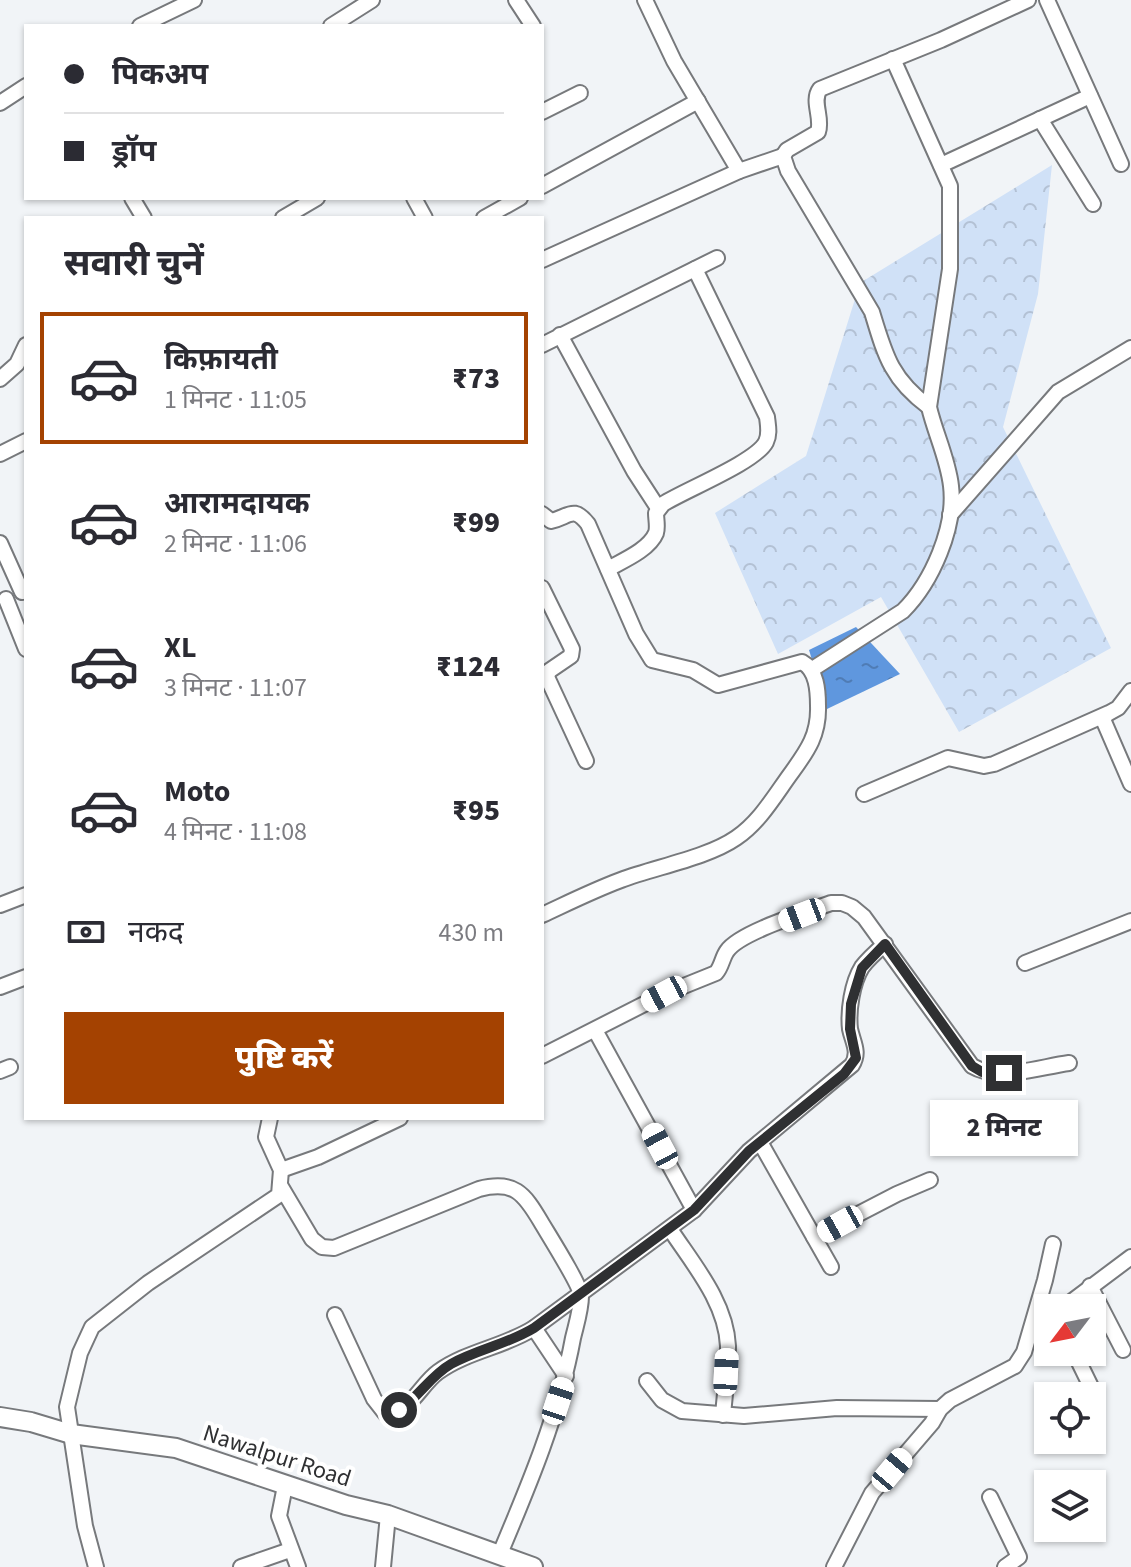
<!DOCTYPE html>
<html lang="hi">
<meta charset="utf-8">
<style>
:root{--surface:#fff;--page:#f2f2f3;--text:#2b2b33;--muted:#7c7c81;--line:#e1e1e2;--accent:#a44201}
body{margin:0;font-family:"Source Sans 3","Noto Sans Devanagari",sans-serif;background:var(--page);color:var(--text);height:100vh;display:flex;flex-direction:column;font-size:30px;white-space:nowrap}
*{box-sizing:border-box;margin:0}
p{font-size:26px;color:var(--muted)}
.icon{flex:none;width:44px;height:44px;fill:none;stroke:currentColor;stroke-width:2;stroke-linecap:round;stroke-linejoin:round}
.map{position:relative;flex:1;overflow:hidden}
.drawer{position:absolute;left:24px;top:216px;width:520px;height:904px;display:flex;flex-direction:column;background:var(--surface);border-radius:0px;box-shadow:0 2px 6px #0004}
.drawer>*{flex:none}
.hud{position:absolute;left:24px;top:24px;width:520px;height:176px;border-radius:0px;box-shadow:0 2px 6px #0004;display:grid;align-content:center;height:176px;padding:0 40px;background:var(--surface)}
.needle{width:52px;rotate:238deg}
.fabs{position:absolute;left:1034px;top:1294px;display:grid;gap:16px}
.fabs a{display:grid;place-items:center;width:72px;height:72px;border-radius:0px;background:var(--surface);box-shadow:0 2px 6px #0004;font-size:40px}
.end{position:absolute;width:36px;height:36px;margin:-18px;border:10px solid #2f3032;background:#fff;box-shadow:0 0 0 4px #fff}
.from{border-radius:50%}
.bubble{position:absolute;height:56px;border-radius:0px;background:var(--surface);box-shadow:0 2px 6px #0004;font-size:26px;font-weight:800;line-height:56px;text-align:center}
.car{position:absolute;width:24px;height:48px;margin:-24px -12px;border-radius:10px;box-shadow:0 0 6px 2px #0007;background:linear-gradient(#fff 24%,#345 0 40%,#fff 0 76%,#345 0 86%,#fff 0)}
.hud b{display:flex;align-items:center;gap:28px;height:76px;font-size:30px}
.hud b+b{border-top:2px solid var(--line)}
.hud i{width:20px;height:20px;background:var(--text)}
ul{padding:0;list-style:none}
li{display:flex;align-items:center;gap:24px;height:132px;margin:0 16px 12px;padding:0 24px;border:4px solid transparent;border-radius:0px}
li div{flex:1}
li b{display:block;font-size:30px}
li em{font-style:normal;font-weight:800}
li.active{border-color:var(--accent)}
li>.icon{width:72px;height:72px;stroke-width:1.5}
h2{padding:0 40px;font-size:36px;line-height:96px}
.pay{display:flex;align-items:center;gap:20px;height:88px;padding:0 40px;font-size:30px}
.pay p{margin-inline-start:auto}
.action{display:flex;gap:16px;margin-top:auto;padding:16px 40px}
.action a{flex:1;height:92px;border-radius:0px;background:var(--accent);color:#fff;font-size:32px;font-weight:800;line-height:92px;text-align:center}
.map>svg:first-child{display:block}
.forest{fill:url(#forest-crowns)}
.water{fill:url(#water-ripples)}
.lines{fill:none;stroke-linecap:round;stroke-linejoin:round}
.street-casing{stroke:#77797c;stroke-width:18}
.secondary-casing{stroke:#77797c;stroke-width:22}
.street{stroke:#fff;stroke-width:14}
.secondary{stroke:#fff;stroke-width:18}
.route{stroke:#2f3032;stroke-width:10}
.labels{text-anchor:middle;dominant-baseline:central;stroke-width:8;stroke-linejoin:round;paint-order:stroke}
.street-label{font-size:24px;fill:#2f3032;stroke:#fff}
</style>
<div class="map">
<svg width="1131" height="1567" viewBox="0 0 1131 1567">
<defs>
<pattern id="forest-crowns" width="20" height="18" patternUnits="userSpaceOnUse" patternTransform="scale(2)"><rect width="20" height="18" fill="#d0e1f7"/><path d="M2 6a3 3 0 1 1 6 0M12 15a3 3 0 1 1 6 0" fill="none" stroke="#b3c1d4"/></pattern>
<pattern id="water-ripples" width="26" height="14" patternUnits="userSpaceOnUse" patternTransform="scale(2)"><rect width="26" height="14" fill="#5f97de"/><path d="M2 4q2-2 4 0t4 0M15 11q2-2 4 0t4 0" fill="none" stroke="#4f7cb5"/></pattern>
</defs>
<rect width="100%" height="100%" fill="#f1f4f7"/>
<polygon class="forest" points="1052,165 1038,294 1003,427 1111,648 959,732 881,597 778,654 715,513 806,456 860,283"/>
<polygon class="water" points="856,627 900,674 827,709 809,650"/>
<g class="lines">
<g class="street-casing">
<g id="street">
<polyline points="516,0 533,26"/>
<polyline points="645,0 674,61 739,171"/>
<polyline points="1047,0 1121,164"/>
<polyline points="140,26 194,0"/>
<polyline points="331,26 372,0"/>
<polyline points="0,103 26,86"/>
<polyline points="542,112 580,93"/>
<polyline points="1040,119 1093,204"/>
<polyline points="941,165 1090,96"/>
<polyline points="542,186 698,101"/>
<polyline points="132,198 144,218"/>
<polyline points="414,198 425,218"/>
<polyline points="283,218 317,198"/>
<polyline points="484,218 520,198"/>
<polyline points="542,260 739,171 783,156"/>
<polyline points="560,335 634,471 658,508"/>
<polyline points="542,345 717,258"/>
<polyline points="0,379 17,364 26,345"/>
<path d="M929,407C891,379 885,355 872,312L788,171L783,156L787,150L818,132C823,118 811,101 820,89L941,40L1028,0"/>
<polyline points="0,454 26,441"/>
<path d="M542,514L551,521C569,517 573,505 588,524L636,634L652,660L693,670L718,685L802,662C817,670 818,691 818,706C819,734 808,750 792,772C775,795 760,822 736,838C707,858 655,867 621,880C594,890 568,903 542,915"/>
<polyline points="950,515 1058,392 1131,348"/>
<polyline points="0,543 22,592"/>
<path d="M608,569C622,561 649,550 656,533C658,527 656,519 656,513L663,504C685,490 756,462 766,442C770,434 768,426 767,417L695,269"/>
<polyline points="542,588 572,649 571,656 549,671 547,677 586,761"/>
<polyline points="6,599 26,649"/>
<path d="M811,670L903,611C932,582 956,527 951,486C948,459 935,433 929,407L950,269V186L893,59"/>
<polyline points="1102,717 1131,784"/>
<polyline points="864,794 948,758 984,766 994,764 1109,713 1118,708 1131,691"/>
<polyline points="0,905 26,895"/>
<polyline points="1025,963 1131,921"/>
<polyline points="0,987 26,977"/>
<polyline points="595,1030 694,1210"/>
<path d="M542,1056L664,994L716,973C722,966 722,958 727,951C740,932 807,912 831,903H842L852,907L864,917L972,1066C999,1082 1039,1067 1069,1063"/>
<polyline points="0,1071 10,1067"/>
<polyline points="760,1142 831,1267"/>
<polyline points="281,1170 318,1157 400,1118"/>
<path d="M280,1185L312,1239L322,1247L334,1248L479,1189C514,1180 524,1193 541,1222C548,1234 581,1286 581,1296C581,1310 576,1325 573,1338C559,1414 529,1485 499,1556"/>
<path d="M670,1229C693,1264 726,1302 728,1346C728,1369 725,1392 723,1415"/>
<polyline points="814,1237 897,1194 930,1180"/>
<polyline points="1090,1286 1123,1350"/>
<polyline points="1063,1308 1131,1257"/>
<path d="M335,1315L374,1399L385,1413C410,1414 420,1385 438,1372C467,1351 504,1347 534,1328L694,1210L749,1151L852,1065C860,1052 853,1043 850,1029C848,1011 852,983 862,967C868,959 877,951 885,944"/>
<polyline points="534,1328 566,1376"/>
<polyline points="1074,1352 1097,1399"/>
<polyline points="647,1381 662,1400 682,1411 744,1416 837,1408 940,1409"/>
<polyline points="285,1486 279,1516 298,1567"/>
<polyline points="990,1497 1019,1557 1005,1567"/>
<polyline points="96,1567 85,1526 67,1407 80,1353 92,1327 148,1283 279,1195 281,1170 266,1137 270,1118"/>
<polyline points="241,1567 290,1550"/>
<polyline points="383,1567 388,1515"/>
<polyline points="834,1567 872,1493 932,1423 940,1409 950,1400 1015,1366 1024,1352 1045,1280 1053,1244"/>
</g>
</g>
<g class="secondary-casing">
<polyline id="secondary" points="0,1417 31,1422 71,1434 176,1448 346,1505 388,1515 533,1567"/>
</g>
<use href="#street" class="street"/>
<use href="#secondary" class="secondary"/>
</g>
<g class="lines">
<path class="route" d="M399,1410C419,1397 430,1376 451,1364C478,1349 508,1344 534,1328L694,1210L749,1151L844,1074L856,1058L850,1029L851,1004L862,968L885,944L972,1066L982,1072L1004,1073"/>
</g>
<g class="labels">
<g class="street-label">
<text transform="translate(277 1456) rotate(18)">Nawalpur Road</text>
</g>
</g>
</svg>
<div class="fabs">
<a><svg class="needle" viewBox="-14 -14 28 28"><path d="M0-13l5 13h-10z" fill="#e53935"/><path d="M0 13l5-13h-10z" fill="#7c7c81"/></svg></a>
<a><svg class="icon" aria-label="locate" viewBox="0 0 24 24"><circle cx="12" cy="12" r="6"/><path d="M12 2v4M12 18v4M2 12h4M18 12h4"/></svg></a>
<a><svg class="icon" aria-label="layers" viewBox="0 0 24 24"><path d="M12 4l9 5-9 5-9-5zM3 14l9 5 9-5"/></svg></a>
</div>
<i class="end from" style="left:399px;top:1410px"></i>
<i class="end" style="left:1004px;top:1073px"></i>
<div class="bubble" style="left:930px;top:1100px;width:148px">2 मिनट</div>
<i class="car" style="left:802px;top:915px;rotate:249deg"></i>
<i class="car" style="left:664px;top:994px;rotate:242deg"></i>
<i class="car" style="left:660px;top:1146px;rotate:332deg"></i>
<i class="car" style="left:840px;top:1224px;rotate:241deg"></i>
<i class="car" style="left:726px;top:1372px;rotate:3deg"></i>
<i class="car" style="left:558px;top:1401px;rotate:18deg"></i>
<i class="car" style="left:892px;top:1470px;rotate:40deg"></i>
<div class="hud">
<b><i class="from"></i>पिकअप</b>
<b><i></i>ड्रॉप</b>
</div>
<section class="drawer">
<h2>सवारी चुनें</h2>
<ul>
<li class="active"><svg class="icon" aria-label="car" viewBox="0 0 24 24"><path d="M5 17H2v-5l4-1 3-4h7l3 4 3 1v5h-3M9 17h6M6 11h13"/><circle cx="7" cy="17" r="2"/><circle cx="17" cy="17" r="2"/></svg><div><b>किफ़ायती</b><p>1 मिनट · 11:05</p></div><em>₹73</em></li>
<li><svg class="icon" aria-label="car" viewBox="0 0 24 24"><path d="M5 17H2v-5l4-1 3-4h7l3 4 3 1v5h-3M9 17h6M6 11h13"/><circle cx="7" cy="17" r="2"/><circle cx="17" cy="17" r="2"/></svg><div><b>आरामदायक</b><p>2 मिनट · 11:06</p></div><em>₹99</em></li>
<li><svg class="icon" aria-label="car" viewBox="0 0 24 24"><path d="M5 17H2v-5l4-1 3-4h7l3 4 3 1v5h-3M9 17h6M6 11h13"/><circle cx="7" cy="17" r="2"/><circle cx="17" cy="17" r="2"/></svg><div><b>XL</b><p>3 मिनट · 11:07</p></div><em>₹124</em></li>
<li><svg class="icon" aria-label="car" viewBox="0 0 24 24"><path d="M5 17H2v-5l4-1 3-4h7l3 4 3 1v5h-3M9 17h6M6 11h13"/><circle cx="7" cy="17" r="2"/><circle cx="17" cy="17" r="2"/></svg><div><b>Moto</b><p>4 मिनट · 11:08</p></div><em>₹95</em></li>
</ul>
<div class="pay"><svg class="icon" aria-label="cash" viewBox="0 0 24 24"><path d="M3 7h18v10H3z"/><circle cx="12" cy="12" r="2"/></svg>नकद<p>430 m</p></div>
<div class="action"><a>पुष्टि करें</a></div>
</section>
</div>
